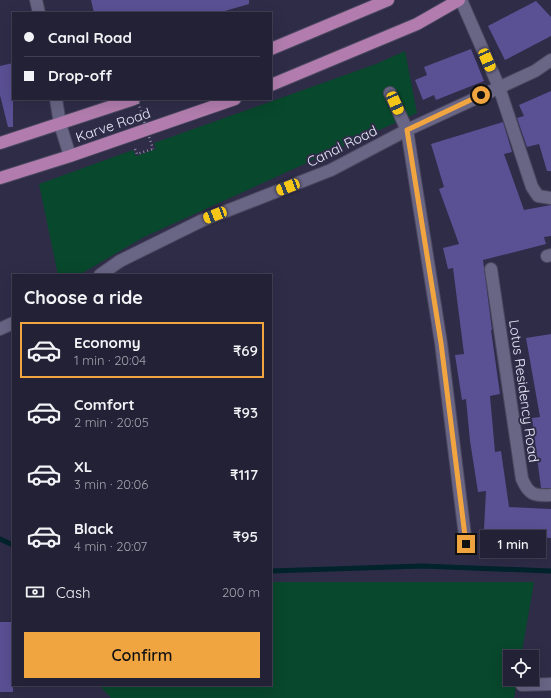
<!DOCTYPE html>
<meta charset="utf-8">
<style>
:root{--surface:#232136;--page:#2f2e42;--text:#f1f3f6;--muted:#a3a3ad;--line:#403e51;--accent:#f1a540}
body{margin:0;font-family:Quicksand,sans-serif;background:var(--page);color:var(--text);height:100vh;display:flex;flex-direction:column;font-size:15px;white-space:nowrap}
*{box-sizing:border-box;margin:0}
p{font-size:13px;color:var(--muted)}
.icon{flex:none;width:22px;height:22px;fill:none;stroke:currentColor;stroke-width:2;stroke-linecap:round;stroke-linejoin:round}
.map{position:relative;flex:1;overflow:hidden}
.side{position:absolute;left:12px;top:274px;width:260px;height:412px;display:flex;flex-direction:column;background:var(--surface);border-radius:0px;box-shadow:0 4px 16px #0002,0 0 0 1px var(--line)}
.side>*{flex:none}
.hud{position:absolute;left:12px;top:12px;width:260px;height:88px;border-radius:0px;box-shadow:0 4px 16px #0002,0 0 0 1px var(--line);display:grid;align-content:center;height:88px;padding:0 12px;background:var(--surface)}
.fabs{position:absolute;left:503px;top:650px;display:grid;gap:8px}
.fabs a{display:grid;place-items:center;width:36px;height:36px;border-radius:0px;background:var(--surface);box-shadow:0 4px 16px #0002,0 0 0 1px var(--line);font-size:20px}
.end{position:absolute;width:18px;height:18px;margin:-9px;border:5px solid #f1a540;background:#111;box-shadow:0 0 0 2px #111}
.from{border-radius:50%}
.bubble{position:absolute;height:28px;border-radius:0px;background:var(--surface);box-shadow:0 4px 16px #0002,0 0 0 1px var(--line);font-size:13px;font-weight:600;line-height:28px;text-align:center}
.car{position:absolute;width:12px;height:24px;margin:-12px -6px;border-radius:5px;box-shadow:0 0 3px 1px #0007;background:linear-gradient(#f5c518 24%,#345 0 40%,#f5c518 0 76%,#345 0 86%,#f5c518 0)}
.hud b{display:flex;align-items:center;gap:14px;height:38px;font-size:15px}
.hud b+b{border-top:1px solid var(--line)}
.hud i{width:10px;height:10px;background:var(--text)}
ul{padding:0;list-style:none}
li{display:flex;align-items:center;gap:12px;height:56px;margin:0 8px 6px;padding:0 4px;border:2px solid transparent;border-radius:0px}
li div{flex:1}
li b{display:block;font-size:15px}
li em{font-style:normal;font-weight:600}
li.current{border-color:var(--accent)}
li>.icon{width:36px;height:36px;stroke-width:1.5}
h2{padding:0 12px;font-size:18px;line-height:48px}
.pay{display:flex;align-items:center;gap:10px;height:44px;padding:0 12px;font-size:15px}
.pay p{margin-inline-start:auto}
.primary-button{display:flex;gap:8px;margin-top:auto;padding:8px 12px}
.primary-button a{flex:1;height:46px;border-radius:0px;background:var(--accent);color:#111;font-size:16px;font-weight:600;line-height:46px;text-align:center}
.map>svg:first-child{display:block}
.green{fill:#08482c}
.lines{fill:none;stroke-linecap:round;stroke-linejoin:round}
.stream{stroke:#00232c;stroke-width:5}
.building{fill:#5a5094}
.minor-casing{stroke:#4b485f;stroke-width:14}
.major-casing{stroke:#4b485f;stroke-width:14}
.path{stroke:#8d8ca3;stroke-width:2.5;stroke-dasharray:1 3;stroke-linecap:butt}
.minor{stroke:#686585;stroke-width:12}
.major{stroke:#b27dae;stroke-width:12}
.path-bridge{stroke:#8d8ca3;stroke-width:2.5;stroke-dasharray:1 3;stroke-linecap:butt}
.route{stroke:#f1a540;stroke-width:5}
.labels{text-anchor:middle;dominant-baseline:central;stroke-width:4;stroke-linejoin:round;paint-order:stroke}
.street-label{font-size:14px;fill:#ebebfd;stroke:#2f2c48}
</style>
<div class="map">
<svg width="551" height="698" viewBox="0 0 551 698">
<rect width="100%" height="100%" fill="#2f2c48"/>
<g class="green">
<polygon points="405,51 417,113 144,237 79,275 58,275 39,184 133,150 136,156 156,149 154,143 376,64"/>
<polygon points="271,582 534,582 521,657 510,657 510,679 517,679 514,698 111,698 99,685 271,685"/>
</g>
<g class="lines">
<g class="stream">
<polyline points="0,539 13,545"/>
<polyline points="271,571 422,566 551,571"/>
</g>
</g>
<g class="building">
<polygon points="91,0 249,0 249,4 218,13 94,13"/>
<polygon points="536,1 551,17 551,36 505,60 488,26"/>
<polygon points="471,49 484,81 436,100 434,95 423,100 415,80 427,75 424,67"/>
<polygon points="13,63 13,127 8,127 0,95 0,66"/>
<polygon points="551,91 551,171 547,171 539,144 527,147 517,118 524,116 519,105"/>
<polygon points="503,122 512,152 504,154 524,210 551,205 551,236 544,237 546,244 483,260 492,330 491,330 500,394 490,396 495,452 501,451 509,507 551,509 551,538 502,536 503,530 484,529 486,491 478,492 470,441 466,399 462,400 455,355 464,354 453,268 448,269 443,248 459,244 439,189 444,187 431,144"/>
<polygon points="551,334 551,488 541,488 532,418 540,417 526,338"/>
<rect x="0" y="622" width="13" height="70"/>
</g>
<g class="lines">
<g class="minor-casing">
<g id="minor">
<polyline points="36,0 39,13"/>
<polyline points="461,0 499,87 532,187 538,196 551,198"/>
<polyline points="390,93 407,130 441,343 466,544"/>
<polyline points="56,99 60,124 70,156"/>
<polyline points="547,256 551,255"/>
<path d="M491,269L522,479C529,495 534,496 551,495"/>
<polyline points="100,275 120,261 201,221 331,170 407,130 535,71 551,60"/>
<polyline points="0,329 13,323"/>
<polyline points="522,685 551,684"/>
</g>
</g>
<g class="major-casing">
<g id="major">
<polyline points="271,49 388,0"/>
<polyline points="271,85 417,24 459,0"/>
<polyline points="0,143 134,99"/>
<polyline points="0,178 70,156 235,99"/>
</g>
</g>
<polyline class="path" points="135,149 137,154 153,149"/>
<use href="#minor" class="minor"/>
<use href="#major" class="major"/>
<polyline class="path-bridge" points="137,99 153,149"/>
</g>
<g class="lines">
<polyline class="route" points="466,544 441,343 407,130 481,95"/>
</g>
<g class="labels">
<g class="street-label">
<text transform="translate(113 125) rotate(-19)">Karve Road</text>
<text transform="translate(342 146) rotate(-26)">Canal Road</text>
<text transform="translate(524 391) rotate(82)">Lotus Residency Road</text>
</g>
</g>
</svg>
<div class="fabs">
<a><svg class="icon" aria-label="locate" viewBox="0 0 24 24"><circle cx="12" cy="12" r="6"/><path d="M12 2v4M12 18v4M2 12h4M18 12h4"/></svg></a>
</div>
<i class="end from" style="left:481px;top:95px"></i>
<i class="end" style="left:466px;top:544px"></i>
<div class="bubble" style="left:480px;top:530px;width:66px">1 min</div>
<i class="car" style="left:487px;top:60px;rotate:156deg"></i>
<i class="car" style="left:395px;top:103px;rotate:156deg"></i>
<i class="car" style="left:288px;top:187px;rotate:249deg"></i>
<i class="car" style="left:215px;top:215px;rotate:249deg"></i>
<div class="hud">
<b><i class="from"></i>Canal Road</b>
<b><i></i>Drop-off</b>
</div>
<section class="side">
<h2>Choose a ride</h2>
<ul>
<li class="current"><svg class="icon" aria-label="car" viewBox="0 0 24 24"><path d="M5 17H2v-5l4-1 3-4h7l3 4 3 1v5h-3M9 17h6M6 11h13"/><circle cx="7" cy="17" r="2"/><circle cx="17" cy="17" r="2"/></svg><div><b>Economy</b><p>1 min · 20:04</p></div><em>₹69</em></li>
<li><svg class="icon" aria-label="car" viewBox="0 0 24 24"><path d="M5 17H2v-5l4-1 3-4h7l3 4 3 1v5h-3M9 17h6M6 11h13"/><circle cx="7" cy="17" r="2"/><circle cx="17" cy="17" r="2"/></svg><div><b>Comfort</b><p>2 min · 20:05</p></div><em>₹93</em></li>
<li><svg class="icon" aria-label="car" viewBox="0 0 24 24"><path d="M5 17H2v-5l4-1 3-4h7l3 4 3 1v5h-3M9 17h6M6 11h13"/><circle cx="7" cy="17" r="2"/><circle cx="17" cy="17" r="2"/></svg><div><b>XL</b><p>3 min · 20:06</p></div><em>₹117</em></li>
<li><svg class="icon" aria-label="car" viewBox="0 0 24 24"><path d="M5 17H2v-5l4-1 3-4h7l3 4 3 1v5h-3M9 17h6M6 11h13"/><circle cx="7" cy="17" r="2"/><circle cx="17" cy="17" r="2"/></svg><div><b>Black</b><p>4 min · 20:07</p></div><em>₹95</em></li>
</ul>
<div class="pay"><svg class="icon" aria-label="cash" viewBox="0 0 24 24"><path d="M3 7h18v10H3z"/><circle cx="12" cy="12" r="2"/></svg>Cash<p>200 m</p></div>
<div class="primary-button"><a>Confirm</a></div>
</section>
</div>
